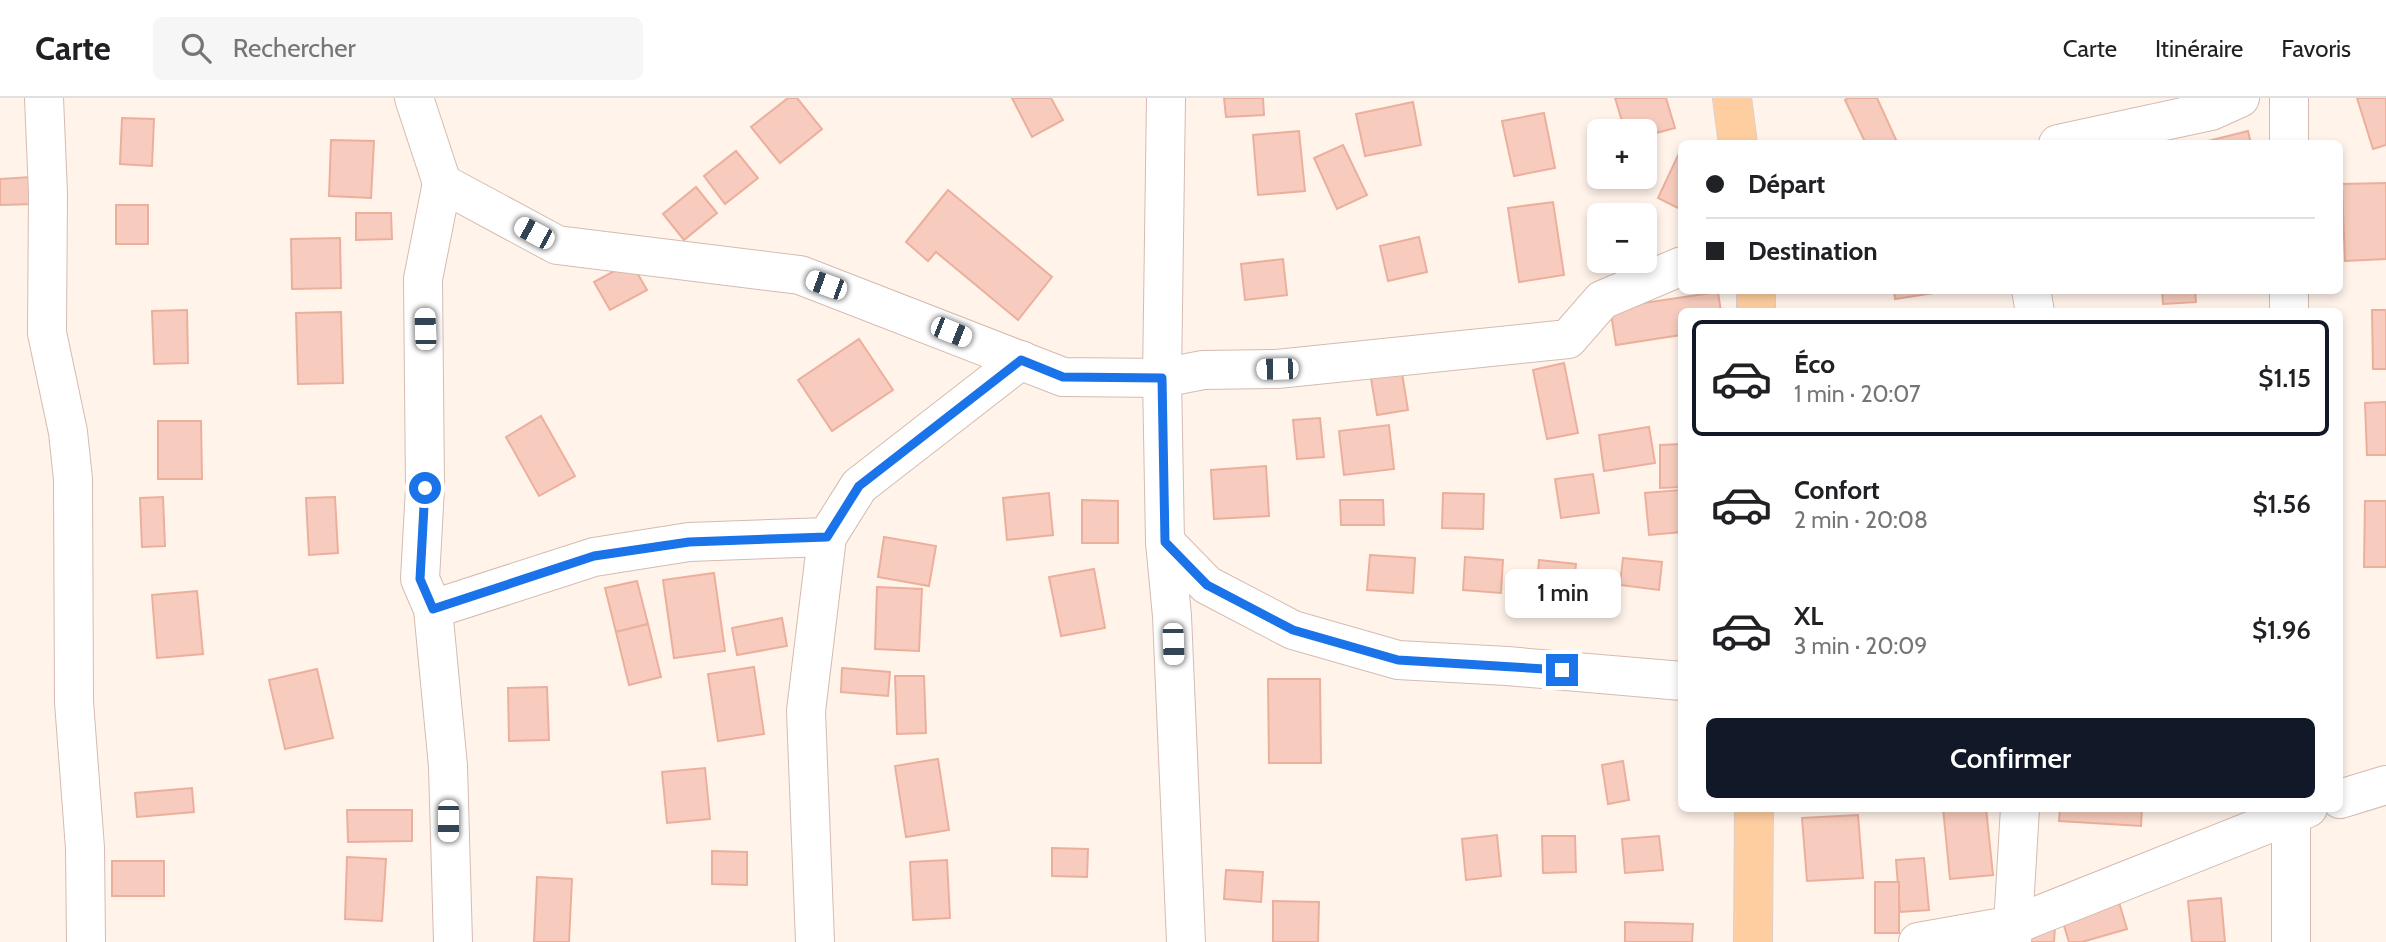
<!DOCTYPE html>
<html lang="fr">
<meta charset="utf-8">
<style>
:root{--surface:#fff;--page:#f6f6f6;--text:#202124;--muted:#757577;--line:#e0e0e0;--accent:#111827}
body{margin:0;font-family:Cabin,sans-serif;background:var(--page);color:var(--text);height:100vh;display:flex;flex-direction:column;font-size:26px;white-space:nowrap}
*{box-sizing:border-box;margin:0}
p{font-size:23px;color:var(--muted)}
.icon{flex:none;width:38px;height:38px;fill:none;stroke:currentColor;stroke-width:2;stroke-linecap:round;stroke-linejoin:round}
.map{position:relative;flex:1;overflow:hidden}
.details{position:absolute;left:1678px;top:210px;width:665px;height:504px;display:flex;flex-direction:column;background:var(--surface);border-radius:10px;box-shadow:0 4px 10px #0003}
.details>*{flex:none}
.hud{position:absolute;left:1678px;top:42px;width:665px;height:154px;border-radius:10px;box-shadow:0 4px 10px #0003;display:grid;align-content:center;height:154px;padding:0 28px;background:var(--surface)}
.buttons{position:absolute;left:1587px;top:21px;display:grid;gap:14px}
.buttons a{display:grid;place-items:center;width:70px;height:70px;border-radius:10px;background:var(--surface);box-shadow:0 4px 10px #0003;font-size:35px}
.end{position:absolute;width:32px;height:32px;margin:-16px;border:9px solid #1a73e8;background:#fff;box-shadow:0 0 0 4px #fff}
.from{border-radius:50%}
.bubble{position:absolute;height:49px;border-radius:10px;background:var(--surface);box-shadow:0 4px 10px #0003;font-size:23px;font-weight:600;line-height:49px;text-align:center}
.car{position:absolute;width:21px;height:42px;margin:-21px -10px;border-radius:9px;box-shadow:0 0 5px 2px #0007;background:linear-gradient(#fff 24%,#345 0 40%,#fff 0 76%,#345 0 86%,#fff 0)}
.hud b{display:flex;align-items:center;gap:24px;height:66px;font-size:26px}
.hud b+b{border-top:2px solid var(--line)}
.hud i{width:18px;height:18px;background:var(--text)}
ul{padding:12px 0 0;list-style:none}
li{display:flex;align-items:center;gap:21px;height:116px;margin:0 14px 10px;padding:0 14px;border:4px solid transparent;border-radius:10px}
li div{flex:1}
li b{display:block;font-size:26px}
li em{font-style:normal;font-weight:600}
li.current{border-color:var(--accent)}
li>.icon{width:63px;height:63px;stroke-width:1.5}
.button{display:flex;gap:14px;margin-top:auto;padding:14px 28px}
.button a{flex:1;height:80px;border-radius:10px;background:var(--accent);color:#fff;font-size:28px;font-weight:600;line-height:80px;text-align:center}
header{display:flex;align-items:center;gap:42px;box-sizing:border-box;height:98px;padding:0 35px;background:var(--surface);border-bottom:2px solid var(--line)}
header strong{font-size:33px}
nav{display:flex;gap:38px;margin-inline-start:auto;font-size:24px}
.search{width:490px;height:63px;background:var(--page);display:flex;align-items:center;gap:18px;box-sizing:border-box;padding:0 24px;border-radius:10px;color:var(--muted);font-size:26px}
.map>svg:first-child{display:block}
.building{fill:#f7ccbe;stroke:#ecaf9c;stroke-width:2}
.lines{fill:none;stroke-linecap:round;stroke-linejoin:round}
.minor-casing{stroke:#d5bbb0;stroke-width:40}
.major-casing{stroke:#dbcfcc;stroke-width:40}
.minor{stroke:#fff;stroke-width:38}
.major{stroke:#ffcea0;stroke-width:38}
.route{stroke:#1a73e8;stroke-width:9}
</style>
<header>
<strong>Carte</strong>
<div class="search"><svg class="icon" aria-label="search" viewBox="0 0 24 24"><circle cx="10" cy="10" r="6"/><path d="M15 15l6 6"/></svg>Rechercher</div>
<nav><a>Carte</a><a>Itinéraire</a><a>Favoris</a></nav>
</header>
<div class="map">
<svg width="2386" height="844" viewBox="0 0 2386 844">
<rect width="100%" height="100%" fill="#fff3ea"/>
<g class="building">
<polygon points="788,0 797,0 822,31 780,65 751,29"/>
<polygon points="1012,0 1051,0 1063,22 1032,39"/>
<polygon points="1224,0 1263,0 1264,17 1226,19"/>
<polygon points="1615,0 1666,0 1675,30 1645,38 1645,33 1625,33"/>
<polygon points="1849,0 1877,0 1897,44 1866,46 1845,2"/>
<polygon points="2357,0 2386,0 2386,47 2373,51"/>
<polygon points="1413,4 1421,47 1365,58 1356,16"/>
<polygon points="1544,15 1555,70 1514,78 1502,23"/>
<polygon points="122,20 154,21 152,68 120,66"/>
<polygon points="1299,33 1305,93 1258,97 1253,37"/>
<polygon points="2248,33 2251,46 2196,46"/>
<polygon points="331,42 374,43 371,100 329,98"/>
<polygon points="1343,47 1367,97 1337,111 1314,60"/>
<polygon points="736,53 758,80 725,106 704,78"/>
<polygon points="1680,53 1682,54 1682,112 1658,100"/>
<polygon points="31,79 33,106 0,107 0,81"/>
<polygon points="2386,85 2386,161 2345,163 2342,86"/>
<polygon points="696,89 717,115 684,142 663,116"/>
<polygon points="948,92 1052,179 1018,222 936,154 928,163 906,144"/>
<polygon points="1553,104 1564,177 1519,184 1508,110"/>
<rect x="116" y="107" width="32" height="39"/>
<polygon points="356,115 391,115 392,141 356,142"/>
<polygon points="1419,139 1427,174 1388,183 1380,148"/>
<polygon points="340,140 341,190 292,191 291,141"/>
<polygon points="1283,161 1287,197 1245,202 1241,166"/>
<polygon points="631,164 647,192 610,212 594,184"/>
<polygon points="1894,192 1941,192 1941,194 1895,201"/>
<polygon points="2162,192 2195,192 2196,204 2163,206"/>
<polygon points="1718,194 1721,214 1682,214 1682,241 1681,237 1616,247 1610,210"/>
<polygon points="187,212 188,265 154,266 152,213"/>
<polygon points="2372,212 2386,212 2386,271 2373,271"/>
<polygon points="341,214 343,285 298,286 296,215"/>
<polygon points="859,241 893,292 832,333 798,282"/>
<polygon points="1564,265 1578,335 1547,341 1533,272"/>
<polygon points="1402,275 1408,312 1377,317 1371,280"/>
<polygon points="2386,304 2386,357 2367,357 2365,305"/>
<polygon points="541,318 575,378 539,398 506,339"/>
<polygon points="1320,320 1324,359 1297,361 1293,322"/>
<polygon points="158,323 201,323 202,381 158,381"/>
<polygon points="1389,327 1394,371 1344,377 1339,333"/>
<polygon points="1649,329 1655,365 1604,373 1599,337"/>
<polygon points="1682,346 1682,389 1660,390 1660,347"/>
<polygon points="1266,368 1269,418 1214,421 1211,372"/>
<polygon points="1593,376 1599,415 1561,420 1555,381"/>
<polygon points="1680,392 1682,434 1649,437 1645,395"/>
<polygon points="1049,395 1053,437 1007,442 1003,400"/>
<polygon points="1443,395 1484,396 1483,431 1442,430"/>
<polygon points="163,399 165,448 142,449 140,400"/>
<polygon points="335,399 338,455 309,457 306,400"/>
<polygon points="1082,402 1118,403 1118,445 1082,445"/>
<polygon points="1340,402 1383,402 1384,427 1341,427"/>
<polygon points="2365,403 2386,403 2386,469 2364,469"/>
<polygon points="884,439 936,448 929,488 878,479"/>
<polygon points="1370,457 1415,460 1413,495 1367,492"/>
<polygon points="1465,459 1503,462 1501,495 1463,492"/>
<polygon points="1623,460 1662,464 1659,492 1620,487"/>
<polygon points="1539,462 1576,466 1573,492 1537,487"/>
<polygon points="1094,471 1105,530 1061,538 1049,479"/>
<polygon points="714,475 725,553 674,560 663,482"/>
<polygon points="637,483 648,526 616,534 605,490"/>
<polygon points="877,489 922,491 919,553 875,551"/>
<polygon points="197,493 203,556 157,560 152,497"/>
<polygon points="782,520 787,548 737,557 732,530"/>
<polygon points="648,526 661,579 629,587 616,534"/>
<polygon points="754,569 764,636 718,643 708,576"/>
<polygon points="842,570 890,574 888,598 841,594"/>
<polygon points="317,571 333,640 285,651 269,582"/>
<polygon points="895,578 924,578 926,635 897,636"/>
<polygon points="1268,581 1320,581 1321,665 1269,665"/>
<polygon points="547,589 549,642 509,643 508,590"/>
<polygon points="938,661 949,732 906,739 895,668"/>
<polygon points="1623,663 1629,702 1608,706 1602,667"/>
<polygon points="705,670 710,721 667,725 662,674"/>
<polygon points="192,690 194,714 137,719 135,695"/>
<polygon points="1943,710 1986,710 1993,777 1950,781"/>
<polygon points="2060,710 2142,710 2141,728 2059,723"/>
<polygon points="347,712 412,712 412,743 348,744"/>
<polygon points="1858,717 1863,780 1807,783 1802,720"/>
<polygon points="1497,737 1501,778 1466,782 1462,741"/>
<polygon points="1542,738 1575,738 1576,774 1543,775"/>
<polygon points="1659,738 1663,772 1625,775 1622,741"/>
<polygon points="1052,750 1088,751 1087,779 1052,778"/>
<polygon points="712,753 747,754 747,787 712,786"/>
<polygon points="347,759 386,761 382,823 345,821"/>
<polygon points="1924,760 1929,812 1900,814 1896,762"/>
<polygon points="947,762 950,820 913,822 910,764"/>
<rect x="112" y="763" width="52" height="35"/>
<polygon points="1226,772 1263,774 1261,804 1224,801"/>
<polygon points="537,779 572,781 569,844 534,844"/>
<rect x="1875" y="784" width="24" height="51"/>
<polygon points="2221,800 2225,844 2192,844 2188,803"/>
<polygon points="2118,801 2127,831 2082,844 2069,844 2061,818"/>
<polygon points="1273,803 1319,804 1318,844 1273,844"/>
<polygon points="1625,824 1693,826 1692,844 1625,844"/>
<polygon points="2029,826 2055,828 2054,844 2028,844"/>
</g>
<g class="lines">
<g class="minor-casing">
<g id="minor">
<polyline points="44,0 48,95 47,235 68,334 73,381 74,604 85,750 86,844"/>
<polyline points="414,0 442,85 557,147 800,177 1063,279 1162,280 1203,272 1277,271 1568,241 1602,202 1682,168"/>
<polyline points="1166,0 1162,280 1165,444 1172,518 1186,844"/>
<polyline points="2289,0 2289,46"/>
<polyline points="2058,46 2211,13 2240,0"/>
<polyline points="442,85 423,181 425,390 420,481 433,511 594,459 689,444 827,439"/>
<polyline points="2031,192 2035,214"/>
<polyline points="2289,192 2289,214"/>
<polyline points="1165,444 1207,487 1293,532 1398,562 1507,568 1682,583"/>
<polyline points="433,511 448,668 453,844"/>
<polyline points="2340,701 2386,687"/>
<polyline points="2291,710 2291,844"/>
<polyline points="815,844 806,613 827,439 859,388 1021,262"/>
<polyline points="1918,844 2014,827 2308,710"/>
<polyline points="2012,844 2020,710"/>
</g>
</g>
<g class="major-casing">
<g id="major">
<polyline points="1732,0 1738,46"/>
<polyline points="1756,214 1756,192"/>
<polyline points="1753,844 1754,710"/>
</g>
</g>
<use href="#minor" class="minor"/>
<use href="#major" class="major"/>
</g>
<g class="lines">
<polyline class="route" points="425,390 420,481 433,511 594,458 689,444 827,439 859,388 1021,262 1063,279 1162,280 1165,444 1207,487 1293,532 1398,562 1562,572"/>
</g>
</svg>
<div class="buttons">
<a>+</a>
<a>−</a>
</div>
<i class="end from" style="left:425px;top:390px"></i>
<i class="end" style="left:1562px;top:572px"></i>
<div class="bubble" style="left:1505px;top:471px;width:116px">1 min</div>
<i class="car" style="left:534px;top:135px;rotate:298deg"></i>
<i class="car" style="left:826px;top:187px;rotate:290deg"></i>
<i class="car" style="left:425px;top:231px;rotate:358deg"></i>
<i class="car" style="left:951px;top:234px;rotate:112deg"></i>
<i class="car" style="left:1277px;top:271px;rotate:269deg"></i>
<i class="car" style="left:1173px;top:546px;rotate:178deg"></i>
<i class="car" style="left:448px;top:723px;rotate:180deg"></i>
<div class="hud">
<b><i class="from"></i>Départ</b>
<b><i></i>Destination</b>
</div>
<section class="details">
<ul>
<li class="current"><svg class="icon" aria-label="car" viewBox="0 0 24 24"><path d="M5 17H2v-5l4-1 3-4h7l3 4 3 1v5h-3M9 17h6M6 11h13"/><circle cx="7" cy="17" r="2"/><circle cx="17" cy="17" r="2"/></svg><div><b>Éco</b><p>1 min · 20:07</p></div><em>$1.15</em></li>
<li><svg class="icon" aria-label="car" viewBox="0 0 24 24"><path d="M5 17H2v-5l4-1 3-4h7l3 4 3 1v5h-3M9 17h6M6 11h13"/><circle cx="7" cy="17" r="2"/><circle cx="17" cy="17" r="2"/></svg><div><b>Confort</b><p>2 min · 20:08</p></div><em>$1.56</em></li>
<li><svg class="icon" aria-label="car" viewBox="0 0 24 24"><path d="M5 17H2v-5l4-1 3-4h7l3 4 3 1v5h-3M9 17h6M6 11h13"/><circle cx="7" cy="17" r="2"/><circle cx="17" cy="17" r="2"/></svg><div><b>XL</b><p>3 min · 20:09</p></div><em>$1.96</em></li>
</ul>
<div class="button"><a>Confirmer</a></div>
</section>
</div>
